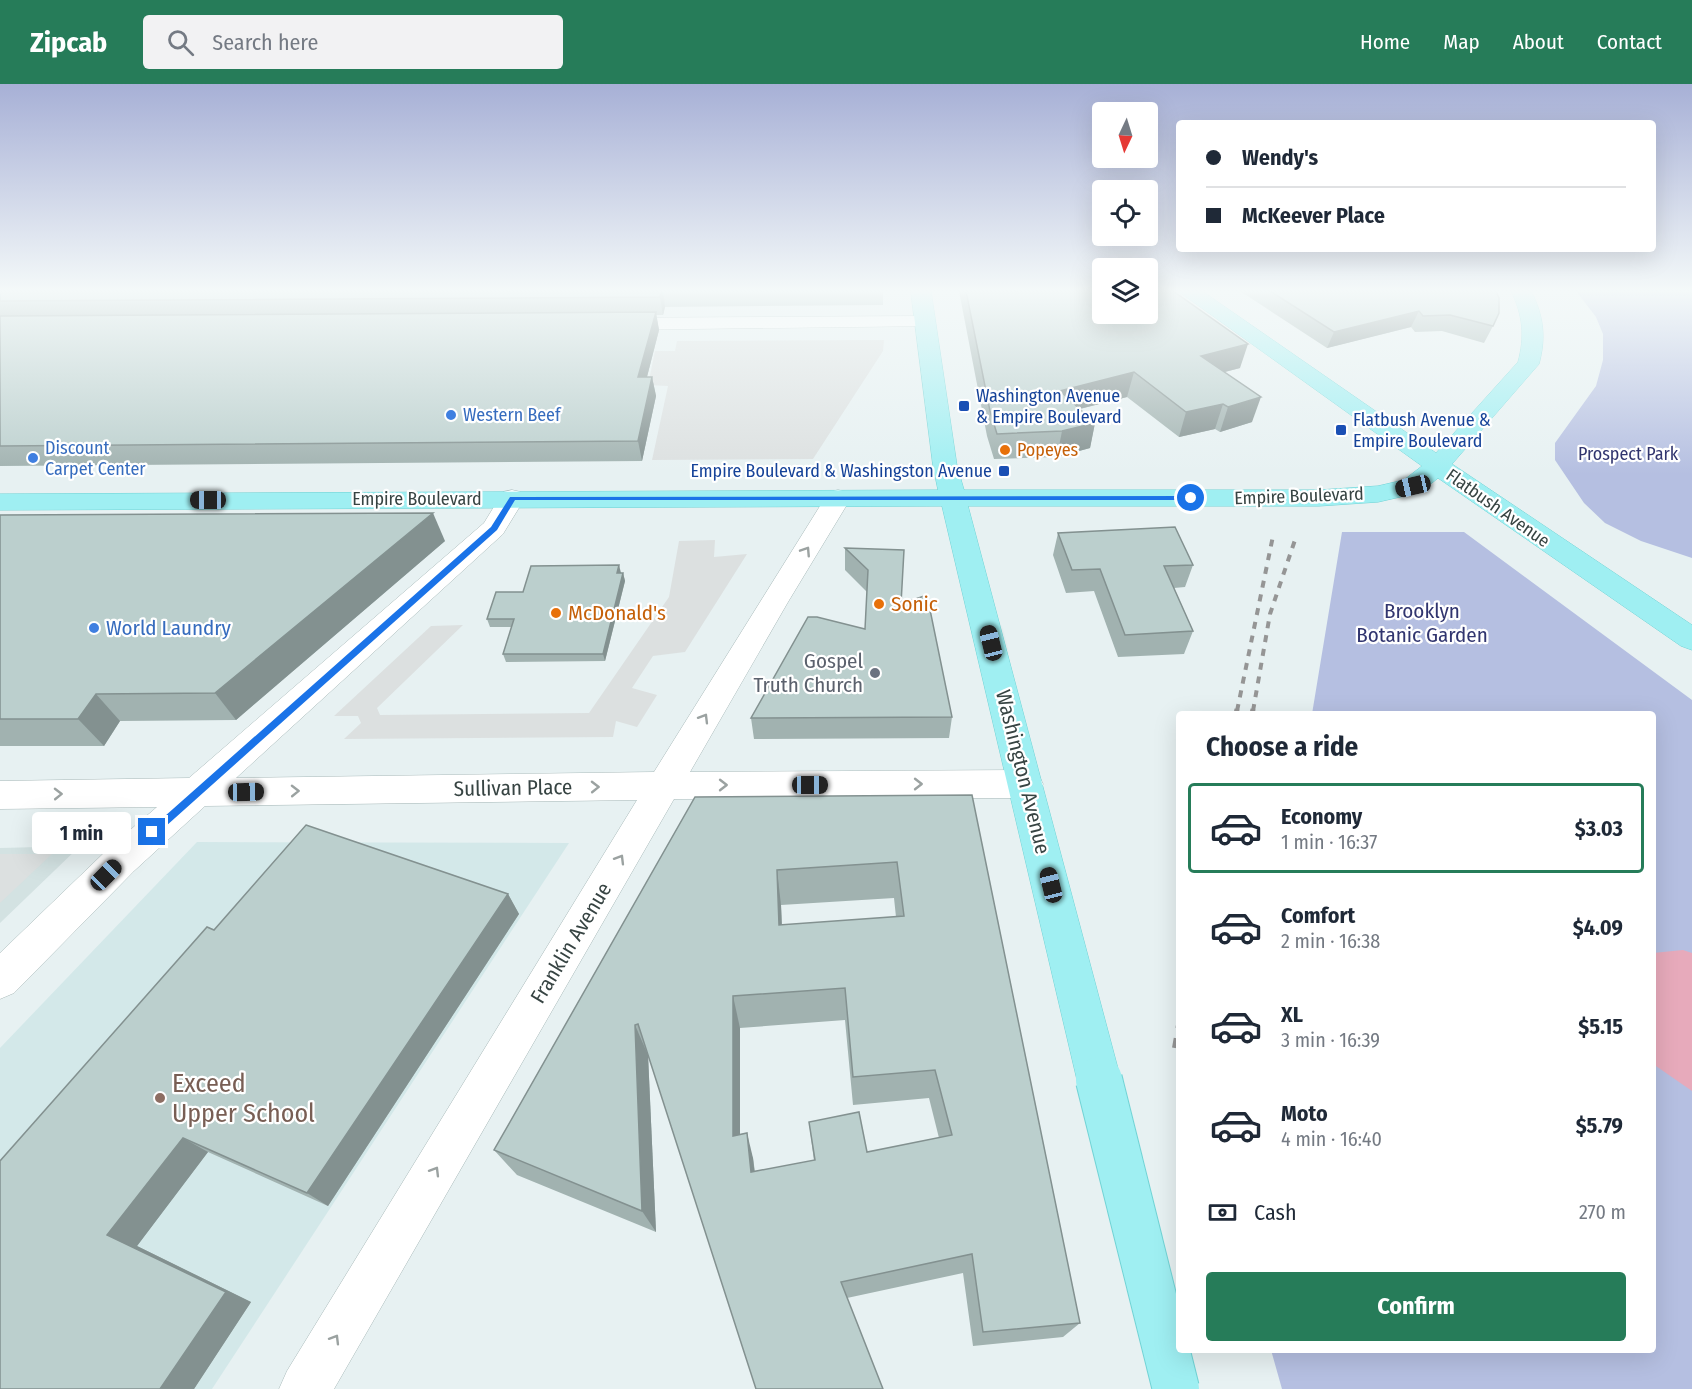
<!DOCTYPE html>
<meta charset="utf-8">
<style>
:root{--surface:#fff;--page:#f2f2f3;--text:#1f2937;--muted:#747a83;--line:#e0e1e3;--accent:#267c59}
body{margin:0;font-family:"Fira Sans Condensed",sans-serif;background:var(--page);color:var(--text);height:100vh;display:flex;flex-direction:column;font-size:22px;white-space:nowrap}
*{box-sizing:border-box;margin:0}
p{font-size:20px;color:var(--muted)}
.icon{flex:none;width:33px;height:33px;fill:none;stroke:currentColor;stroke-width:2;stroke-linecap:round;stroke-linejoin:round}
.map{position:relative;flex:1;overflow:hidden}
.panel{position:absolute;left:1176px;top:627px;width:480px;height:642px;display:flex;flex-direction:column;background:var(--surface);border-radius:6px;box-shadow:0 6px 24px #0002}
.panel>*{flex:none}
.guide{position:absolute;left:1176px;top:36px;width:480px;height:132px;border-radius:6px;box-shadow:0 6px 24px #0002;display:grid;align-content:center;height:132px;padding:0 30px;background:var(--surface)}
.needle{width:39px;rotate:184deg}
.controls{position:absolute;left:1092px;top:18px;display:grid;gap:12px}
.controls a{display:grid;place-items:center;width:66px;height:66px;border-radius:6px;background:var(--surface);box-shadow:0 6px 24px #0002;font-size:30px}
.end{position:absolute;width:27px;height:27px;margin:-14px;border:8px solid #1a73e8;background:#fff;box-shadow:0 0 0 3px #fff}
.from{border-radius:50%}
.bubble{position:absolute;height:42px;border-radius:6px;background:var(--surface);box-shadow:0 6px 24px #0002;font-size:20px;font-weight:700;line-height:42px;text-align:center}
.car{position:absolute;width:18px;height:36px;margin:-18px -9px;border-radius:8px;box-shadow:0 0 4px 2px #0007;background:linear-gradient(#222 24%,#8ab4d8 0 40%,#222 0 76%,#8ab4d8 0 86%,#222 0)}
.guide b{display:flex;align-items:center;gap:21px;height:57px;font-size:22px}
.guide b+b{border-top:2px solid var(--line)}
.guide i{width:15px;height:15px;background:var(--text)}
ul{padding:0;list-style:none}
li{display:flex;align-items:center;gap:18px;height:90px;margin:0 12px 9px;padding:0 18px;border:3px solid transparent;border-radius:6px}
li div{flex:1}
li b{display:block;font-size:22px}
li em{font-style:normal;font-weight:700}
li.current{border-color:var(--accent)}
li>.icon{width:54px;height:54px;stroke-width:1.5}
h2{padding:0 30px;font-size:27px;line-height:72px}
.pay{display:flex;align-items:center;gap:15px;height:66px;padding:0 30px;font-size:22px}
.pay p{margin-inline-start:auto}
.primary-button{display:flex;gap:12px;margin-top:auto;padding:12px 30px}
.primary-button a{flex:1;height:69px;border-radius:6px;background:var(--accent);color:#fff;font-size:24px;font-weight:700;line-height:69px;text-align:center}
header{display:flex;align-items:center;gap:36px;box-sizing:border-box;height:84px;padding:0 30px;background:var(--accent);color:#fff}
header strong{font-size:28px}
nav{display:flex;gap:33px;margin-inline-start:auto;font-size:21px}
.search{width:420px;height:54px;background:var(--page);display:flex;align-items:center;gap:15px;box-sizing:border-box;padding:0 21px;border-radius:6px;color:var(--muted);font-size:22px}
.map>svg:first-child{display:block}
.residential{fill:#d3e2e2}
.education{fill:#d3e8e9}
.green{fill:#b5bfe1}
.parking{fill:#dce0e0}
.water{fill:#e7aabb}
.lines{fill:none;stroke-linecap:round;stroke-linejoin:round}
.minor-casing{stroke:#a8b9b9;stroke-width:1}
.major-casing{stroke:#71d3d5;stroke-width:1}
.minor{fill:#fff;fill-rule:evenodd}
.major{fill:#9feff2;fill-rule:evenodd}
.rail-far2{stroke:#959595;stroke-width:4;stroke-dasharray:7 7;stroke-linecap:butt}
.rail-far1{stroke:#959595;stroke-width:5;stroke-dasharray:8 8;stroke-linecap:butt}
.rail{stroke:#959595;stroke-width:6;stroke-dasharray:10 10;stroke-linecap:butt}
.major-bridge-casing{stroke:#71d3d5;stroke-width:48;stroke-linecap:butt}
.major-bridge{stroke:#9feff2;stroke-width:46}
.wall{fill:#a1b2b0;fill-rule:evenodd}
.shaded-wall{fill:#839190}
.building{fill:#bbcfcd;stroke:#839190;stroke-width:1.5;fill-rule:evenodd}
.oneway{stroke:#9ba2a1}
.route{fill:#1a73e8}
.transit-dot{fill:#1a4fb4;stroke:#fff;stroke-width:2}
.shop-dot{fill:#3f7fe0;stroke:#fff;stroke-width:2}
.food-dot{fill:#e8710a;stroke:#fff;stroke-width:2}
.worship-dot{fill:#6b7280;stroke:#fff;stroke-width:2}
.education-dot{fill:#8d6e63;stroke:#fff;stroke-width:2}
.labels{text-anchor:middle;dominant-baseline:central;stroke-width:4.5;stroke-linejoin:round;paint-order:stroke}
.far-transit-label{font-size:18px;fill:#164399;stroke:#fff;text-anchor:start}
.far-shop-label{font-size:18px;fill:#366cbe;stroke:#fff;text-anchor:start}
.far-food-label{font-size:18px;fill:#c56008;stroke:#fff;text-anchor:start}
.far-park-label{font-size:18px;fill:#31356f;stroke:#fff}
.far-street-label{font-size:18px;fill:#374443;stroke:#fff}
.food-label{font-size:21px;fill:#c56008;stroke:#fff;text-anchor:start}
.park-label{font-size:21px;fill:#31356f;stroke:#fff}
.shop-label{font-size:21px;fill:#366cbe;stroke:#fff;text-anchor:start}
.worship-label{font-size:21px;fill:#5b616d;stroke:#fff;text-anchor:end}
.street-label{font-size:21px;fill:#374443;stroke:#fff}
.near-education-label{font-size:26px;fill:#785e54;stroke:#fff;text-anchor:start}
</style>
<header>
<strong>Zipcab</strong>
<div class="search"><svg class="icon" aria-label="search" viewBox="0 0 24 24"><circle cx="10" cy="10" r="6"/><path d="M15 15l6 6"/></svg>Search here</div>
<nav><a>Home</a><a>Map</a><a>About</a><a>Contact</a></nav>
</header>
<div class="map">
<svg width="1692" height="1305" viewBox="0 0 1692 1305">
<rect width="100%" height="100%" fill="#e7f1f2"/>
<polygon class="residential" points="80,762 0,839 0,764"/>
<polygon class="education" points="197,758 569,759 212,1305 0,1305 0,964"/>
<g class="green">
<polygon points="1576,207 1692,207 1692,474 1641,457 1605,439 1584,419 1555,376 1555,359 1596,302 1603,276 1603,250 1596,233"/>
<polygon points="1342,448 1464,448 1692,616 1692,1305 1282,1305 1271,1266 1653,1266 1653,630 1312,630"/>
</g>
<g class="parking">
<polygon points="884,256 883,267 813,375 652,376 668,302 648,301 655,267 675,267 677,257"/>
<polygon points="715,456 714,473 747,470 685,568 653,572 632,604 657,611 637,643 616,637 613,653 344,655 361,639 358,632 334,632 431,542 463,541 377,624 380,631 589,629 669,513 679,457"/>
<polygon points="0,770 52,770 0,819"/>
</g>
<polygon class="water" points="1683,866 1692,869 1692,1007 1653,980 1653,869"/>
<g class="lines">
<g class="minor-casing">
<g id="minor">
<polygon points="925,232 932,234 935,238 932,242 612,246 605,244 602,240 605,236 612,234"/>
<polygon points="512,406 521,408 525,414 503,450 236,694 654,688 825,414 829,408 838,406 847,408 851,414 788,518 690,688 1026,686 1038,690 1043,700 1038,710 1026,714 674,715 334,1305 279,1305 287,1287 637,716 205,722 134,787 14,909 0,915 0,869 108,765 157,723 0,725 0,697 189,694 484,439 503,408"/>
</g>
</g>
<g class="major-casing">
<path id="major" d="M911,207H931L957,382L964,406H1319L1378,402L1404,396L1422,382L1178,207H1202L1436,369L1518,278C1525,253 1523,231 1511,207H1531C1544,232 1546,254 1539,280L1452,380L1692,541V566L1681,562L1438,394L1422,407L1413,410L1378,418L1319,422H968L1121,996L1114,1011L1099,1018L1084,1011L1077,996L942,422L0,426V410L938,406L933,382Z"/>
</g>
<use href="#minor" class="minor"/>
<use href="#major" class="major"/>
<g class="rail-far2">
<polyline points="1237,627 1273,452"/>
<polyline points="1253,627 1270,530 1296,453"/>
</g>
<g class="rail-far1">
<polyline points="1236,630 1237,625"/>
<polyline points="1252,630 1253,625"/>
</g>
<polyline class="rail" points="1175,964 1179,941"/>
<g class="major-bridge-casing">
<polyline id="major-bridge" points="1099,996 1176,1305"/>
</g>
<use href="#major-bridge" class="major-bridge"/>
</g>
<g class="wall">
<polygon points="0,207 883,207 883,221 665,223 663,231 656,231 659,246 647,293 652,293 656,312 642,377 0,382"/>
<polygon points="959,207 1102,207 1240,284 1225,288 1252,338 1220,348 1215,345 1179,353 1127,313 1080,325 1095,339 1090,364 1057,373 994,375 987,352"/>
<polygon points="1240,207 1496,207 1493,242 1484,259 1442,247 1415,248 1411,243 1327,264"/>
<polygon points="0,431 445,457 236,636 120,637 104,662 0,662"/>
<polygon points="1058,449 1193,481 1185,503 1174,504 1193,547 1184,570 1118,573 1094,507 1066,509 1053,471"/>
<polygon points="845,464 904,466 901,520 952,633 949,654 754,655 751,634 865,545 867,508 845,486"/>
<polygon points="621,489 623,489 625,497 605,577 506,578 503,570 512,543 490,543 487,535 523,508"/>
<path d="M972,711L1080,1239L1063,1253L973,1262L963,1189L847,1214L648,971L656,1148L517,1091L494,1066L695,713ZM894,814L896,833L782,841L781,821ZM845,936L853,1021L929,1014L939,1054L867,1068L809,1038L814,1077L755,1088L753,1074L740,1050V944Z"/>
<polygon points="508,810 519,830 328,1122 208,1068 137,1162 251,1218 194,1305 0,1305 214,846"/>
</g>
<g class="shaded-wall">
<polygon points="661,207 663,207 665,223 663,231 660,213"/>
<polygon points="1419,227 1411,243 1327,264 1334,248"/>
<polygon points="656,228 659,246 642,312 638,293"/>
<polygon points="1248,260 1240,284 1193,296 1201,272"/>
<polygon points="1134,288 1127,313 1055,331 1060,307"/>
<polygon points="652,293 656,312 642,377 638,357"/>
<polygon points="1261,313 1252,338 1220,348 1228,323"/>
<polygon points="1223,320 1215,345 1179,353 1186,328"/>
<polygon points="1095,339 1090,364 1057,373 1062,347"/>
<polygon points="433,429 445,457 236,636 215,609"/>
<polygon points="619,481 621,489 619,497 617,489"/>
<polygon points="623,489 625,497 605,577 603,570"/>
<polygon points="96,610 120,637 104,662 78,635"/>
<polygon points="777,786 781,821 783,875 779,841"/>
<polygon points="508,810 519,830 328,1122 307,1109"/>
<polygon points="733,912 740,944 740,1077 733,1052"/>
<polygon points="635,941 648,971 656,1148 642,1127"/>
<polygon points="747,1049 753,1074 757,1112 751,1088"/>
<polygon points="183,1054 208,1068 137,1162 251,1218 194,1305 160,1305 107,1151"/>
</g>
<g class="building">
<polygon points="0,207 661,207 660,213 0,217"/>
<polygon points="966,207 1102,207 1102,230 1148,230 1148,207 1173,207 1248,260 1201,272 1261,313 1228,323 1223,320 1186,328 1134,288 1060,307 1095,339 1062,347 997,350 990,327"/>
<polygon points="1270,207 1496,207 1499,214 1499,229 1493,242 1450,231 1423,232 1419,227 1334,248"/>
<polygon points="656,228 638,293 652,293 638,357 0,362 0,232"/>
<polygon points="433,429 215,609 96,610 78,635 0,635 0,431"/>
<polygon points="1175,443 1193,481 1164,482 1193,547 1125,551 1100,485 1072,486 1058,449"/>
<polygon points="845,464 904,466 901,520 927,511 952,633 751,634 808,533 817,533 865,545 868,486"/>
<polygon points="619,481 617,489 623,489 603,570 503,570 514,535 487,535 496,508 523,508 531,482"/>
<path d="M972,711L1080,1239L983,1248L972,1170L841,1198L883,1305H756L638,940L635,941L642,1127L494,1066L695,713ZM897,778L904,832L779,841L777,786ZM845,904L853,993L935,986L952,1051L867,1068L859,1028L809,1038L815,1076L751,1088L747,1049L733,1052V912Z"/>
<polygon points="306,741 508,810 307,1109 183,1054 107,1151 226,1208 160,1305 0,1305 0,1077 207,843 214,846"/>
</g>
<defs><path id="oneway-chevron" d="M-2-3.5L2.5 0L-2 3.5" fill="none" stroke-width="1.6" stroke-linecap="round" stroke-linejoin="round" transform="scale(1.5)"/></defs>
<g class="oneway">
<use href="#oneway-chevron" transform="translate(806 467) rotate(-57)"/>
<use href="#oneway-chevron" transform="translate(704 634) rotate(-59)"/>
<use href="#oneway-chevron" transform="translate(918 700)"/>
<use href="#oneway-chevron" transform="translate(723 701)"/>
<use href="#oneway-chevron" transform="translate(595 703) rotate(-1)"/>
<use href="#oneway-chevron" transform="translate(295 707) rotate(-1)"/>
<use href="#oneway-chevron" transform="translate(58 710) rotate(-1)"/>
<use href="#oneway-chevron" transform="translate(620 775) rotate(-59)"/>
<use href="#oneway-chevron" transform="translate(435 1087) rotate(-59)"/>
<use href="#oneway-chevron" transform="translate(335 1255) rotate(-59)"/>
</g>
<linearGradient id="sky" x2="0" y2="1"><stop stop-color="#a7b0d6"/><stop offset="0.53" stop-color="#f4f9f9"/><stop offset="1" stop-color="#f4f9f9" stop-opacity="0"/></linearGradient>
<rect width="1692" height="390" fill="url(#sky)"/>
<polygon class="route" points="1191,412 1195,414 1194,416 515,416 497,446 156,751 149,751 147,748 491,443 510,413"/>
<g class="transit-dot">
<rect x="958" y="316" width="12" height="12" rx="3"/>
<rect x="1335" y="340" width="12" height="12" rx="3"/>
<rect x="998" y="381" width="12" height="12" rx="3"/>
</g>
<g class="shop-dot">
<circle cx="451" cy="331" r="6"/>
<circle cx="33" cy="374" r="6"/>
<circle cx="94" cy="544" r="6"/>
</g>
<g class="food-dot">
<circle cx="1005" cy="366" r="6"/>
<circle cx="879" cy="520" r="6"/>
<circle cx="556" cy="529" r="6"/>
</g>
<circle class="worship-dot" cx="875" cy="589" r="6"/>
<circle class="education-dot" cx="160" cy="1014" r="6"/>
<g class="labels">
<g class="far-transit-label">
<text x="976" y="312">Washington Avenue<tspan x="976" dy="21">&amp; Empire Boulevard</tspan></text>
<text x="1353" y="336">Flatbush Avenue &amp;<tspan x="1353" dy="21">Empire Boulevard</tspan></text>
<text x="992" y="387" text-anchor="end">Empire Boulevard &amp; Washingston Avenue</text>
</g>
<g class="far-shop-label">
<text x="463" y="331">Western Beef</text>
<text x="45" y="364">Discount<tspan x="45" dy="21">Carpet Center</tspan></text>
</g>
<g class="far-food-label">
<text x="1017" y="366">Popeyes</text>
</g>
<g class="far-park-label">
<text x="1628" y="370">Prospect Park</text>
</g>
<g class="far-street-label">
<text transform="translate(1299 412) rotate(-2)">Empire Boulevard</text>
<text x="417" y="415">Empire Boulevard</text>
<text transform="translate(1498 424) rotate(35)">Flatbush Avenue</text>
</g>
<g class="food-label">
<text x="891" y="520">Sonic</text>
<text x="568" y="529">McDonald's</text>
</g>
<g class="park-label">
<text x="1422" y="527">Brooklyn<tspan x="1422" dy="24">Botanic Garden</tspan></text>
</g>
<g class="shop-label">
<text x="106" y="544">World Laundry</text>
</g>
<g class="worship-label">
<text x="863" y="577">Gospel<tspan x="863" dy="24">Truth Church</tspan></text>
</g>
<g class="street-label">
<text transform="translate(1023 688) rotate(76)">Washington Avenue</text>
<text transform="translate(513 704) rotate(-1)">Sullivan Place</text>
<text transform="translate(571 859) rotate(-59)">Franklin Avenue</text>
</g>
<g class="near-education-label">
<text x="172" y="999">Exceed<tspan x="172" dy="30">Upper School</tspan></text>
</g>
</g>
</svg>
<div class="controls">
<a><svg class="needle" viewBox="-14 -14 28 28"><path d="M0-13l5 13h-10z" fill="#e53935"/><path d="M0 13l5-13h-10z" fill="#747a83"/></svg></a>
<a><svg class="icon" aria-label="locate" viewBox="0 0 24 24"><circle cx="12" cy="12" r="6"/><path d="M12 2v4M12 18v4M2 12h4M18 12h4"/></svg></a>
<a><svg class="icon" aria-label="layers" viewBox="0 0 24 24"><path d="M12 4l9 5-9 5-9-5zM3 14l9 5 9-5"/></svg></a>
</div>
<i class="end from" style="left:1191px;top:414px"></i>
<i class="end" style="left:152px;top:748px"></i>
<div class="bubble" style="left:32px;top:728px;width:99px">1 min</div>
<i class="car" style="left:1413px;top:402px;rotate:257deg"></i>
<i class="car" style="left:208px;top:416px;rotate:270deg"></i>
<i class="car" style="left:991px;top:559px;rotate:346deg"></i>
<i class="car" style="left:810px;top:701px;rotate:90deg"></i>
<i class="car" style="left:246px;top:708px;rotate:89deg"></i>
<i class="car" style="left:106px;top:791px;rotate:45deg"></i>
<i class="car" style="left:1051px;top:801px;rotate:346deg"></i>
<div class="guide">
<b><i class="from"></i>Wendy's</b>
<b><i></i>McKeever Place</b>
</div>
<section class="panel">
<h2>Choose a ride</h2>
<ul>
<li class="current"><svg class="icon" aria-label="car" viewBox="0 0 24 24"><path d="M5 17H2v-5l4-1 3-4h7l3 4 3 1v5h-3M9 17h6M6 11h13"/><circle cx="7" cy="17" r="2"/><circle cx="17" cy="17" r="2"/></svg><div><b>Economy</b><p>1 min · 16:37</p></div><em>$3.03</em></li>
<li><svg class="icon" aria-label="car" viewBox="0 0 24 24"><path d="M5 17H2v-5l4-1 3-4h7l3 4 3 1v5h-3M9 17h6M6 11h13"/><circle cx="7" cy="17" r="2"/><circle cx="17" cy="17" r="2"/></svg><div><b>Comfort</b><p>2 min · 16:38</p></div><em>$4.09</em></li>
<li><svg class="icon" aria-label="car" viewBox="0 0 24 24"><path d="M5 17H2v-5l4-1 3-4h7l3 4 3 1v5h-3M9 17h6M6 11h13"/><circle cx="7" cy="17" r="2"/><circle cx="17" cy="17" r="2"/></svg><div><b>XL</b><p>3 min · 16:39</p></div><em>$5.15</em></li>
<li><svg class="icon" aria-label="car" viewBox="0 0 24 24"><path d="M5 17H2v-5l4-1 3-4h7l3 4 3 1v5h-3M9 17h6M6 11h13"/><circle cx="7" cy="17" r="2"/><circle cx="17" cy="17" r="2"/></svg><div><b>Moto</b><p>4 min · 16:40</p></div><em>$5.79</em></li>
</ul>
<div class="pay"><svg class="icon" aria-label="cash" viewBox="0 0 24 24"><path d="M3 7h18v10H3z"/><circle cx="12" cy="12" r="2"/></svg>Cash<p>270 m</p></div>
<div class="primary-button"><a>Confirm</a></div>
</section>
</div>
